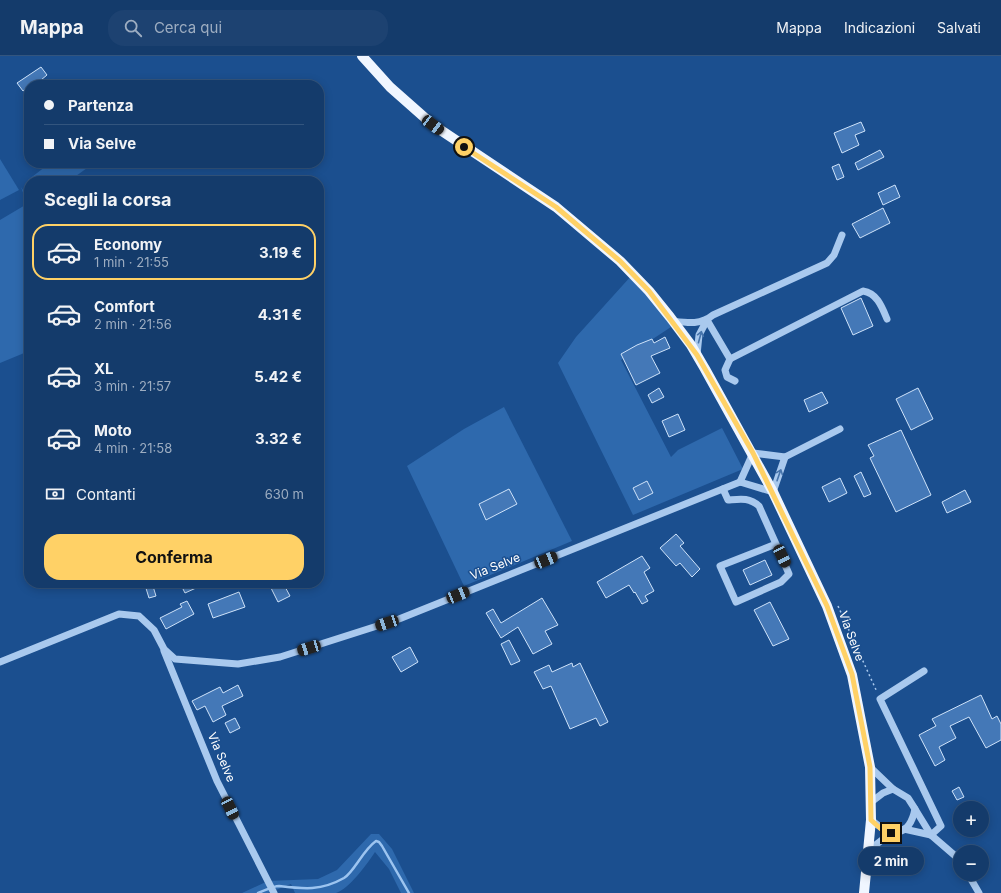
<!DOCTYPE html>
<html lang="it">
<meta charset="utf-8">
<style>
:root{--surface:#143b6b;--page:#1d4271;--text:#f1f3f6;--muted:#9dadc1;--line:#33557e;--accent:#ffd166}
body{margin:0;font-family:Inter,sans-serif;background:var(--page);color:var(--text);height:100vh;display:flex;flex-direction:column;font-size:15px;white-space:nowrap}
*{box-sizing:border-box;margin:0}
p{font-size:13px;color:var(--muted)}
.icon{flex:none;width:22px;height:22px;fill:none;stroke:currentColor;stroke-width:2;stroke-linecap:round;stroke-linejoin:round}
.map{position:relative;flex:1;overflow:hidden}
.sheet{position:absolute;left:24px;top:120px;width:300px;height:412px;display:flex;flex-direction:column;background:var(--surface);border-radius:16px;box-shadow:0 2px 10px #0003,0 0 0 1px var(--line)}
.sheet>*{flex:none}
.top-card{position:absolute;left:24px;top:24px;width:300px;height:88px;border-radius:16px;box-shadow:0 2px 10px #0003,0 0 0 1px var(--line);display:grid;align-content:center;height:88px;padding:0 20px;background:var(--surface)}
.buttons{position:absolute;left:953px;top:745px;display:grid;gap:8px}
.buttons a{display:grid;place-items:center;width:36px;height:36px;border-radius:50%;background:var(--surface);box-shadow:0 2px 10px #0003,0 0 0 1px var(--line);font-size:20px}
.end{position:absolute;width:18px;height:18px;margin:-9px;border:5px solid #ffd166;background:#111;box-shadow:0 0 0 2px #111}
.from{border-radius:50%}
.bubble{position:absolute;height:28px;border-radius:14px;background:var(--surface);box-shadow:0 2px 10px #0003,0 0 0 1px var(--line);font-size:13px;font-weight:700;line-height:28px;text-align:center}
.car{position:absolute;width:12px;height:24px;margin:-12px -6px;border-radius:5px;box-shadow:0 0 3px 1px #0007;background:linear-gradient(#222 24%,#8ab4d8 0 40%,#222 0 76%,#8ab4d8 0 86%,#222 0)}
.top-card b{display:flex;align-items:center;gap:14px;height:38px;font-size:15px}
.top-card b+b{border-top:1px solid var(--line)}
.top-card i{width:10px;height:10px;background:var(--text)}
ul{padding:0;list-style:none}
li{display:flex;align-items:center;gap:12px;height:56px;margin:0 8px 6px;padding:0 12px;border:2px solid transparent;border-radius:16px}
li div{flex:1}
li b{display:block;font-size:15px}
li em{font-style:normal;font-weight:700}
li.current{border-color:var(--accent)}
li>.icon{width:36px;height:36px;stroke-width:1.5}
h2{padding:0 20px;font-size:18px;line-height:48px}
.pay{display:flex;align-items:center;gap:10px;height:44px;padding:0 20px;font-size:15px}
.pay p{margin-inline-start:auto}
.button{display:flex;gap:8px;margin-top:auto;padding:8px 20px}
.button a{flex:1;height:46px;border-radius:16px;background:var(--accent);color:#111;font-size:16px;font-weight:700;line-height:46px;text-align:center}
header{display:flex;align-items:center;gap:24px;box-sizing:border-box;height:56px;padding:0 20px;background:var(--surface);border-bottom:1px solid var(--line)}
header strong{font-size:19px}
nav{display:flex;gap:22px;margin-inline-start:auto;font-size:14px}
.search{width:280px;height:36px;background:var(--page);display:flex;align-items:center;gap:10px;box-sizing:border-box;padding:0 14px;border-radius:16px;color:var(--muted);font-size:15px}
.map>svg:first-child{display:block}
.green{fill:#2e69ad}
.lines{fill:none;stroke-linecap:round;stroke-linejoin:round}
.stream{stroke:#9cc4f0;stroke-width:2.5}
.building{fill:#4478b7;stroke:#cfe3fa}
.path{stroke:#a9c9ee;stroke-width:1.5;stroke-dasharray:2 3;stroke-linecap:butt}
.minor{stroke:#a9c9ee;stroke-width:7}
.major{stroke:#f0f6ff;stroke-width:10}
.oneway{stroke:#4674ac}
.route{stroke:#ffd166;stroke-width:5}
.labels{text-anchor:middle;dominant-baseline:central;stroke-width:3;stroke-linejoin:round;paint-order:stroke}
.street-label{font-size:12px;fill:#fff;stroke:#1b4f8f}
</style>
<header>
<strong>Mappa</strong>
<div class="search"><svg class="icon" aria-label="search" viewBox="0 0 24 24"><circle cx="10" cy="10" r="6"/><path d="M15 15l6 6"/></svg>Cerca qui</div>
<nav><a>Mappa</a><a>Indicazioni</a><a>Salvati</a></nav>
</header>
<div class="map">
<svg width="1001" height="837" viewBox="0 0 1001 837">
<rect width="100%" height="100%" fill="#1b4f8f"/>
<g class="green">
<polygon points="0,103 19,134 0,144"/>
<polygon points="50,107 94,107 69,125 29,125 28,124"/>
<polygon points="21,131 29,144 29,295 0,307 0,164 27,148"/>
<polygon points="632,219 657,250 671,271 621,304 671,401 678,394 722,372 743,413 633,459 558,307 576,281"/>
<polygon points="504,351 572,485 464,530 407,410 464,373"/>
<path d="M371,778H379L392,793L414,837H401L389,813L375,796C368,807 349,833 336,837C324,837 307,837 295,837L291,828L268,837H242L268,825L318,823L337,814Z"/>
</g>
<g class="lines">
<path class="stream" d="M258,837C264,835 273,830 279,830C304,833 321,835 344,822C354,816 363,794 376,785L379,786L382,790L409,837"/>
</g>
<g class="building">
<polygon points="41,11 47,19 35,29 29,29 29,31 23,35 17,27"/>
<polygon points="861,66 865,75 855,79 859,89 842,97 834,77"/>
<polygon points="880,94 884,101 858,114 855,107"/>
<polygon points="839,108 844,121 837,124 832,111"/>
<polygon points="895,129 900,141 883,149 878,137"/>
<polygon points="883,152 890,167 860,182 852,168"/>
<polygon points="861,242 873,270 853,279 841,252"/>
<polygon points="665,281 670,292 651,300 660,317 636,329 621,298 637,289 652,283 654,287"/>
<polygon points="659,332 664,341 652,347 648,339"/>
<polygon points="918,332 933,363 911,374 896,343"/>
<polygon points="822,336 828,347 809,356 804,344"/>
<polygon points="678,358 685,374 669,381 662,365"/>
<polygon points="901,374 931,439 896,456 870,402 874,400 868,389"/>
<polygon points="861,416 871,438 864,441 854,420"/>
<polygon points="840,422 847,437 829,446 822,431"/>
<polygon points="647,425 653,437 639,444 633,432"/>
<polygon points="509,433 517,448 486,464 479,448"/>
<polygon points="965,434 971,446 947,457 942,446"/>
<polygon points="676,478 684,487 680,490 700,513 692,521 680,507 676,510 660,492"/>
<polygon points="642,500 650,512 644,516 654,535 645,540 648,545 642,548 635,536 634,537 629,529 606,542 597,526"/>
<polygon points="765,504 772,519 750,529 743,514"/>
<polygon points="152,527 156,540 149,542 145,529"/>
<polygon points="180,527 207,527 185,537"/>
<polygon points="276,527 283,527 290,540 278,546 270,530"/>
<polygon points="239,536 245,551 213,562 208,548"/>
<polygon points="542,542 558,569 545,575 552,588 533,598 518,571 501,582 486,557 493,553 501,567"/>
<polygon points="187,545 194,558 166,573 160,562 182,551 180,548"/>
<polygon points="770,546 789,583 773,590 754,554"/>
<polygon points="509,584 520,605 511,609 501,588"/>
<polygon points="410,591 418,606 401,616 392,601"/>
<polygon points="572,607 573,611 580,607 608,666 600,670 596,662 570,673 551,630 543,633 534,616 549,609 552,616"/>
<polygon points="238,629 243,640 222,650 226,659 213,666 205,650 197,654 192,645 220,631 223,637"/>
<polygon points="981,639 992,663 997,660 1001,668 1001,684 986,692 969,661 950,670 956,682 939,691 945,704 935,710 919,679 936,670 932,663"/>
<polygon points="235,662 240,672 230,677 225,667"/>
<polygon points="959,731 964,741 957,744 952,735"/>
</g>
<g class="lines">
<polyline class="path" points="838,550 877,636"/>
<g class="minor">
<polyline points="707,264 730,303"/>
<path d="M673,265C688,267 701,269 713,259L827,207L834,199L842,179"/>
<polyline points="697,299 699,279 707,264"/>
<path d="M735,325L727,321L725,314L730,303L863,235C877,237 882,251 887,263"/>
<polyline points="740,426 753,397 785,401 840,373"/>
<path d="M723,433L728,444C740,443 749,441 759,450L776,488L720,510L736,546L781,526L789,518L776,488"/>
<polyline points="164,595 217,725 274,837"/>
<polyline points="0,606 119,558 139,560 154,574 164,593 175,603 238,608 280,601 399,563 740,426 773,436 785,401"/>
<polyline points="924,615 880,643 941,770 931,779"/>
<path d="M870,711L893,733L908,742L915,753C909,783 890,780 871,764"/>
<polyline points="870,747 883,737 893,733"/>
<polyline points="915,753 931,779 960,804"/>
<polyline points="904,773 931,779"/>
<polyline points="869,794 891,777"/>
<polyline points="968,818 979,837"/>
</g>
<polyline class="major" points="362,0 390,31 433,69 556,151 620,205 649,235 670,261 691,289 705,313 773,436 827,550 852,619 870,711 871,764 864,837"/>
</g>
<defs><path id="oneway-shaft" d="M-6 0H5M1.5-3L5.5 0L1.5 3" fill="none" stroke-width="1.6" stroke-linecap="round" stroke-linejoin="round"/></defs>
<g class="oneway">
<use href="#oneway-shaft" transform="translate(700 281) rotate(-75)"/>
<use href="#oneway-shaft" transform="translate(779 419) rotate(-71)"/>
</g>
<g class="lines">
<polyline class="route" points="464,91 556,151 620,205 649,235 697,299 753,397 827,550 852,618 870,711 871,764 881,773 891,777"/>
</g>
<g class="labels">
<g class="street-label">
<text transform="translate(495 510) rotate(-22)">Via Selve</text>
<text transform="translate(852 580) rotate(70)">Via Selve</text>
<text transform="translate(222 701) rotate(67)">Via Selve</text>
</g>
</g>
</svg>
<div class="buttons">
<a>+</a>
<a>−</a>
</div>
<i class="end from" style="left:464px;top:91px"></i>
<i class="end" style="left:891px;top:777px"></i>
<div class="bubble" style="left:858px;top:791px;width:66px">2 min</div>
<i class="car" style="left:433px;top:69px;rotate:127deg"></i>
<i class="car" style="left:782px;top:500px;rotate:154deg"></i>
<i class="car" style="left:546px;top:504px;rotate:68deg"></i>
<i class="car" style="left:458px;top:539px;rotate:68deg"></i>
<i class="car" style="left:387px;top:567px;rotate:252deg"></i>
<i class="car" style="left:309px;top:592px;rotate:253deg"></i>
<i class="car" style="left:230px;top:752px;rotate:154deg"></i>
<div class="top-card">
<b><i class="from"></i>Partenza</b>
<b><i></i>Via Selve</b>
</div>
<section class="sheet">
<h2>Scegli la corsa</h2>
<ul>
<li class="current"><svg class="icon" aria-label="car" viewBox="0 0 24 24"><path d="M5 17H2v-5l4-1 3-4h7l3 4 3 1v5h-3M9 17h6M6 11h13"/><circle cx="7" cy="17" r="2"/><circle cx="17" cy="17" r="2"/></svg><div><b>Economy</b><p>1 min · 21:55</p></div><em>3.19 €</em></li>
<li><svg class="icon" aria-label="car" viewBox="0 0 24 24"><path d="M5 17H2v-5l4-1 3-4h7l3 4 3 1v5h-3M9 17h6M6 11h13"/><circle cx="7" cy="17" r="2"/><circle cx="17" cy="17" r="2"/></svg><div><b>Comfort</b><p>2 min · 21:56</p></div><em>4.31 €</em></li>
<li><svg class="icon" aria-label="car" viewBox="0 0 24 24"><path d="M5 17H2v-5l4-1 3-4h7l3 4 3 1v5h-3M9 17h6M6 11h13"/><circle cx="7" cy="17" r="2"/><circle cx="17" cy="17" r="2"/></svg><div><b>XL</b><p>3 min · 21:57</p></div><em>5.42 €</em></li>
<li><svg class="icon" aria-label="car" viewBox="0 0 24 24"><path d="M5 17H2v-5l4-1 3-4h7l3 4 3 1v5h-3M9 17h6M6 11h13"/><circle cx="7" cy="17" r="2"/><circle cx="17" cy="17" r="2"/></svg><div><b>Moto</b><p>4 min · 21:58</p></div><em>3.32 €</em></li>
</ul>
<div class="pay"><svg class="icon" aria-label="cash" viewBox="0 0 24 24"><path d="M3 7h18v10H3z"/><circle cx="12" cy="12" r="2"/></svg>Contanti<p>630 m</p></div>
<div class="button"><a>Conferma</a></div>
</section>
</div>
